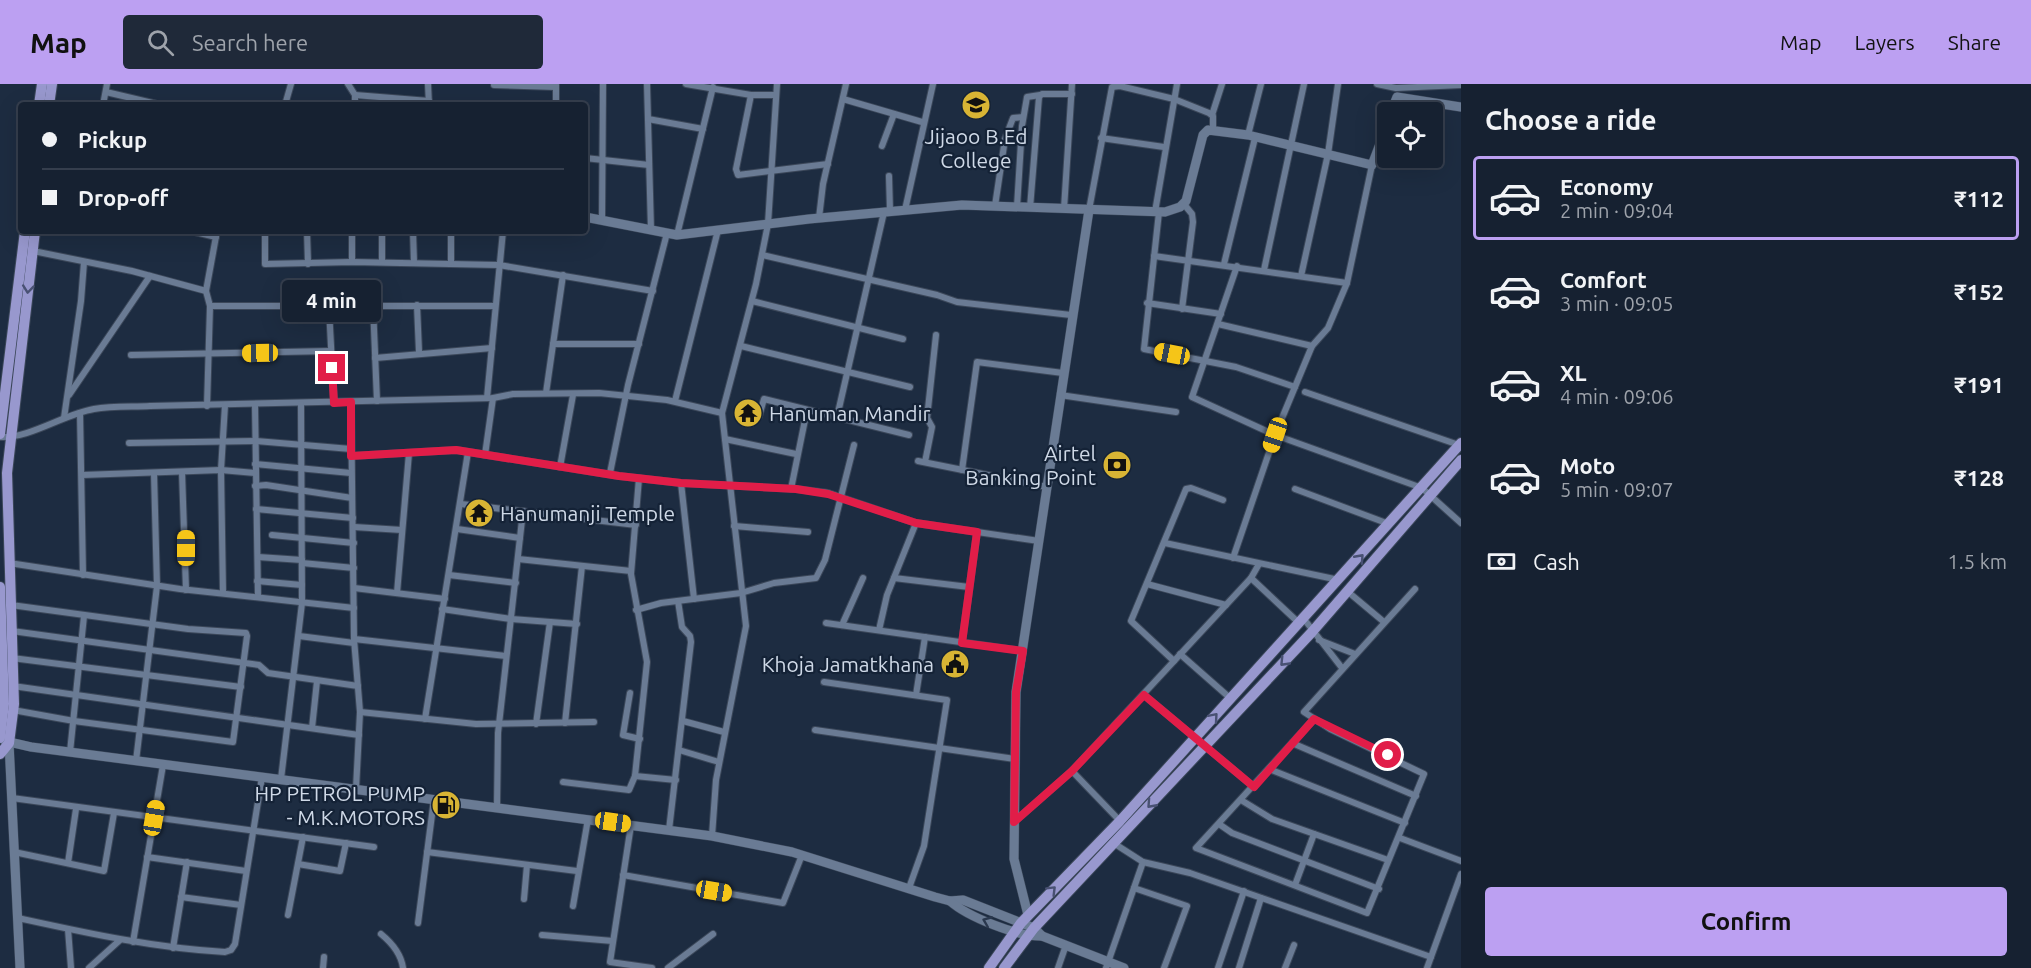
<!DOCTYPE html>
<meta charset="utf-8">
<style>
:root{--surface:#162131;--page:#1f2939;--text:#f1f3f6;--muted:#9ea3ab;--line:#353e4d;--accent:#bca0f2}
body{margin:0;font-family:Ubuntu,sans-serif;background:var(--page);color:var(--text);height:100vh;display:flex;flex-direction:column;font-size:22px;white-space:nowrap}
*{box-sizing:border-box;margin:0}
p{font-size:20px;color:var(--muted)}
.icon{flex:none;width:33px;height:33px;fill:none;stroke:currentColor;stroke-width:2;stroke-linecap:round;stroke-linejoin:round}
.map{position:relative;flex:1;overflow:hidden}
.drawer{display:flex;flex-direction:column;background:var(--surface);width:570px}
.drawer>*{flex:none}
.hud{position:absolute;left:18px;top:18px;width:570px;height:132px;border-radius:6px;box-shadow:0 6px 24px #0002,0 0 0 2px var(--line);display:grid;align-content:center;height:132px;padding:0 24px;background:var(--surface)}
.tools{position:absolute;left:1377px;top:18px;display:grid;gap:12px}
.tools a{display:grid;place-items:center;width:66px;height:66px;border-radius:6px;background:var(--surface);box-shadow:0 6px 24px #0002,0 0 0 2px var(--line);font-size:30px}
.end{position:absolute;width:27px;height:27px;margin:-14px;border:8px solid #e11d48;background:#fff;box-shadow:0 0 0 3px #fff}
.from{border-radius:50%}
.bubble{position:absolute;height:42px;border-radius:6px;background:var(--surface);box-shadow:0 6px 24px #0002,0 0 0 2px var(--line);font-size:20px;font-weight:700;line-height:42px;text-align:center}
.car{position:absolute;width:18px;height:36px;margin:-18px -9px;border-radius:8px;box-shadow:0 0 4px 2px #0007;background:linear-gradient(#f5c518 24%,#345 0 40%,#f5c518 0 76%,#345 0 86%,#f5c518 0)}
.hud b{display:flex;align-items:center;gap:21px;height:57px;font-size:22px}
.hud b+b{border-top:2px solid var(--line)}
.hud i{width:15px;height:15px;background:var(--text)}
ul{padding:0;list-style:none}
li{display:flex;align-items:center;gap:18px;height:84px;margin:0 12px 9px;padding:0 12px;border:3px solid transparent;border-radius:6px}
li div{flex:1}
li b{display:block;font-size:22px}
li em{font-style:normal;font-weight:700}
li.active{border-color:var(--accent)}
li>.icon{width:54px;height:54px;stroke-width:1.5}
h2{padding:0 24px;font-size:27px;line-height:72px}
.pay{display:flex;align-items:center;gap:15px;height:66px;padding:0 24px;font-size:22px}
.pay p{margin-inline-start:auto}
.cta{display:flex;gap:12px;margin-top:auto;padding:12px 24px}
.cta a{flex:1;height:69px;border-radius:6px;background:var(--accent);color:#111;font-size:24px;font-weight:700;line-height:69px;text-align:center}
header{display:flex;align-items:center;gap:36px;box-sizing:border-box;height:84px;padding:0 30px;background:var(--accent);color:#111}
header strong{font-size:28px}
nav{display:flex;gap:33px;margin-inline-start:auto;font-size:21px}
.search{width:420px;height:54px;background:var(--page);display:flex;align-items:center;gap:15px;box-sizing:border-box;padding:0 21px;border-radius:6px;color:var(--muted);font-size:22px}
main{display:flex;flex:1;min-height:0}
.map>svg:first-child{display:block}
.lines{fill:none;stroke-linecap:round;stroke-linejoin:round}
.street-casing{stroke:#3b4759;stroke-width:8}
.secondary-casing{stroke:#3b4759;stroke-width:10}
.primary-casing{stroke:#3b4759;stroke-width:12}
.street{stroke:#6a7b94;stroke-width:6}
.secondary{stroke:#6a7b94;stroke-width:9}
.primary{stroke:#9898ce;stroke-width:10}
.oneway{stroke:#495173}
.oneway2{stroke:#2a384e}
.route{stroke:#e11d48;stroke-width:8}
.labels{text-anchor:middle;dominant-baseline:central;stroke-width:4.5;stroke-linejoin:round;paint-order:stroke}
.poi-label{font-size:21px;fill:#cfd9e7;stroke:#142236;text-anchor:end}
</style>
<header>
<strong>Map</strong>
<div class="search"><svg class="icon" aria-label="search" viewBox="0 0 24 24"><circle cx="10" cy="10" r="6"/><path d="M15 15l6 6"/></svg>Search here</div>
<nav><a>Map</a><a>Layers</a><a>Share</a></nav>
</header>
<main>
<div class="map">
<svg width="1461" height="884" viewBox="0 0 1461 884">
<rect width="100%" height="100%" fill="#1d2c41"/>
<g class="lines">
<g class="street-casing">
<g id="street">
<polyline points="348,0 355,11 355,21"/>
<polyline points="428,0 429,21"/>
<polyline points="647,0 651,146"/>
<polyline points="686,0 751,11 776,11"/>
<polyline points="1377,0 1396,4 1461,1"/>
<polyline points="494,1 556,3"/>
<polyline points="106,8 161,21"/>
<polyline points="355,11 429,17"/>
<polyline points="751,11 736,85 738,91 828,80"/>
<polyline points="843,15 922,38"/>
<polyline points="103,21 107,0"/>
<polyline points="285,21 291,0"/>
<polyline points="556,21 556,1"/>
<polyline points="1212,31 1222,0"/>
<polyline points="648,35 703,45"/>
<polyline points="1248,51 1261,0"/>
<polyline points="1101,54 1164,63"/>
<polyline points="882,62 894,30"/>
<polyline points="585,74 649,81"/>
<polyline points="889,92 890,127"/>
<polyline points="995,122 1005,55 1013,34 1023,33"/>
<polyline points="1017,123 1022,42 1027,13 1040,11"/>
<polyline points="1030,124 1039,13 1042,10 1072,10"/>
<polyline points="1064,125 1072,0"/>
<polyline points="905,126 933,0"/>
<polyline points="1089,126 1112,3 1120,2 1174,15 1209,29 1213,32 1213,46"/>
<polyline points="1155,128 1177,0"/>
<polyline points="1159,128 1144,265 1236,283 1295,303"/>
<polyline points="819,134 823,100 846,0"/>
<polyline points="602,136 603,0"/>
<polyline points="191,147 216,153"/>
<polyline points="265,147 265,180 352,178 499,181 653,207"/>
<polyline points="307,147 308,180"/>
<polyline points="382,147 382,178"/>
<polyline points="413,147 414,179"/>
<polyline points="451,147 451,179"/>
<polyline points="677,151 713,3"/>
<polyline points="33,167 132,187 206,207"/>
<polyline points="762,171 937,211 957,218 1071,231"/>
<polyline points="1154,172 1347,199"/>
<polyline points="352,178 352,147"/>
<polyline points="1224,180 1255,54"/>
<polyline points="1237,182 1192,313 1275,351 1422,404 1461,439"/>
<polyline points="1264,186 1304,0"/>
<polyline points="1301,192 1328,70 1338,0"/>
<polyline points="752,217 903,255"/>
<polyline points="1147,219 1221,230"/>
<polyline points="373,221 377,317"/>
<polyline points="417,221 419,268"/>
<polyline points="210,222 495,222"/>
<polyline points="329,224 334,319"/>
<polyline points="1182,225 1193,138 1192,130 1183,119"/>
<polyline points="1218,240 1312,262"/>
<polyline points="553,260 639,260"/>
<polyline points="741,262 910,303"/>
<polyline points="131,271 331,267"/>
<polyline points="375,274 492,264"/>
<polyline points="1305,308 1459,361"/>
<polyline points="546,309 563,191"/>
<polyline points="69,311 150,192"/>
<polyline points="1060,311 1176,328"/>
<polyline points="487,314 503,147"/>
<polyline points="675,317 718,146"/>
<polyline points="351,318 354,555 360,628 356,705"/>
<polyline points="255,321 258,513"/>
<polyline points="207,322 210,222 206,207 217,147"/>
<polyline points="80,329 83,491"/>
<polyline points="759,332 764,315 909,351"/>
<polyline points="837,333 884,128"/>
<polyline points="64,334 81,217 84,178"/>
<path d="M0,353C29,355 64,330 94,325C112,322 132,323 150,322L493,314L513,310L599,309L667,316L722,329"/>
<polyline points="725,355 796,370"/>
<polyline points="129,359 256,357 351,365"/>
<polyline points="485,371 493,314"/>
<polyline points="351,372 456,366 619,392 681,399 796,405 828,409 916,439 1039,457"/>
<polyline points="918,377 1047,403"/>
<polyline points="925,378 932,343 927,334 936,251"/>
<polyline points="255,380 351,389"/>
<polyline points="560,383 573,311"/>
<polyline points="962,386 977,278 1063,289"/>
<polyline points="182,388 186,506"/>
<polyline points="610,389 628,301 667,149"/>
<polyline points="82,391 221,386 255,389"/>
<polyline points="681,399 694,515"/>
<polyline points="255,402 266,401 352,414"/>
<polyline points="791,405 807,326"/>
<polyline points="1295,405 1389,440"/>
<polyline points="461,420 636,441"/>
<polyline points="256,425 353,434"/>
<polyline points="734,442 808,448"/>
<polyline points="354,443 402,446"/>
<polyline points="457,445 520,454"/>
<polyline points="272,451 354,459"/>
<polyline points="1165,459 1339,496"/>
<polyline points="258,473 302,476"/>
<polyline points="1233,474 1275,351 1312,262 1328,244 1347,199 1372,81"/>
<polyline points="518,475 631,487"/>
<polyline points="9,479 180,505 354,524"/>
<polyline points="302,479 354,484"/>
<polyline points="449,491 516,499"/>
<polyline points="894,494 969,503"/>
<polyline points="1251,494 1299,539"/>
<polyline points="257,497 302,501"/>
<polyline points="1147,500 1226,521"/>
<polyline points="354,504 445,515"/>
<polyline points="1347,507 1384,538"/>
<polyline points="223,509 221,386 225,321"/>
<polyline points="397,509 409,369"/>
<polyline points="11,521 188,545 246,549 247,552 233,658 74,637 13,626"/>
<polyline points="442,525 511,535 577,540"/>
<polyline points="636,526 661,519 741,509 774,499 816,494 825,476 854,361"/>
<polyline points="1304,535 1342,584"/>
<polyline points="826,539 1023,567"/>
<polyline points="842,541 863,494"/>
<polyline points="879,546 887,511 916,439"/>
<polyline points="12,547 259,581 268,589 358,602"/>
<polyline points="299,552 354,559"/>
<polyline points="354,555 506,572"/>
<polyline points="1319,556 1355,570"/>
<polyline points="962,559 977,448"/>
<polyline points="1180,570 1230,614"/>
<polyline points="12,574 241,603"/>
<polyline points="1174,577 1131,537 1186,405 1191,404 1223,416"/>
<polyline points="824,598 947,616 924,762 909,804"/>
<polyline points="13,602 359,651"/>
<polyline points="630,609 623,651 640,655"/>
<polyline points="916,611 925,553"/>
<polyline points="1144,611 1254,703"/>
<polyline points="360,628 476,640 594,638"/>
<polyline points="425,635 468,368"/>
<polyline points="1314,635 1196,764 1367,829 1424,690 1330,645 1304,628 1415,505"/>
<polyline points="683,637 724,648"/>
<polyline points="565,639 582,482"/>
<polyline points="536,640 550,538"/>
<polyline points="312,644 317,597"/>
<polyline points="815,646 1015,675"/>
<polyline points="1292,659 1416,712"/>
<polyline points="679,666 719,678"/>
<polyline points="70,668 84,532"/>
<polyline points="136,677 157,502 154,389"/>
<polyline points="1269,685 1405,739"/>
<polyline points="1072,687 1120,737"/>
<polyline points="635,692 676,696"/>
<polyline points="281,695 302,519 301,320"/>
<polyline points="563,698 629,706 635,692 647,578 631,490 639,394"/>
<polyline points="12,714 374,763"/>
<polyline points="1241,716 1272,735 1388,776"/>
<polyline points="497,723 498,649 523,427"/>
<polyline points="1014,738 1072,687 1251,494 1259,480"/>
<polyline points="1219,740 1232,749 1379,805"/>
<polyline points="631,741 610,878 652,884"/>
<polyline points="669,746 691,558 690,552 682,543 678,517"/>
<polyline points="712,752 716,696 746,542 722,329 756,200 768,140 777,0"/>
<polyline points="1400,754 1461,777"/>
<polyline points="1115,760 1143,778 1190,789 1431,873"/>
<polyline points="14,768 104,787 114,729"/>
<polyline points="427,768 577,787"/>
<polyline points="147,773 246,787"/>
<polyline points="68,779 76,725"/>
<polyline points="298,780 340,787 346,759"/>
<polyline points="623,791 783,819 802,771"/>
<polyline points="1295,801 1314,750"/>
<polyline points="1134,804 1187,822 1164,884"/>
<polyline points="181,813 241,821"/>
<polyline points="524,815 527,781"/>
<polyline points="573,822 588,735"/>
<polyline points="288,831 303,753"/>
<path d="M18,834C87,849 154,864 225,868L231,866L235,860L262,693"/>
<polyline points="418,839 434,715"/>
<polyline points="68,845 71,884"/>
<path d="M381,850C392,859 401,869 403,884"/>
<polyline points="542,851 613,857"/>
<polyline points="133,858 163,681"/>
<polyline points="173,864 187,778"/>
<polyline points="89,884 120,856"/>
<polyline points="323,884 324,873"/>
<polyline points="668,884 713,850"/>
<polyline points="1058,884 1066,861"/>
<polyline points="1106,884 1143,778"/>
<polyline points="1218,884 1244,807"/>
<polyline points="1239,884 1261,814"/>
<polyline points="1285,884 1294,861"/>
<polyline points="1427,884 1461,790"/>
</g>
</g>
<g class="secondary-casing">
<g id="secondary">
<polyline points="1391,28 1397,13 1461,23"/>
<polyline points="585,133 677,151 809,135 962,121 1165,128 1180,123 1186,117 1203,51 1208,46 1248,51 1372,81 1388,39"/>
<polyline points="5,657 31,663 712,752 792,768 935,813 950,817 963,816 1034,844 1042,852"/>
<polyline points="9,659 20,884"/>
<path d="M950,817C968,833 1018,853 1042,852L1124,884"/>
<polyline points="1028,831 1014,775 1016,608 1089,126"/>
</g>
</g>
<g class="primary-casing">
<g id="primary">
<polyline points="39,21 42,0"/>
<polyline points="49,21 52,0"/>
<polyline points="0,350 25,147"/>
<polyline points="0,503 4,620 0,654"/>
<polyline points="0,670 9,659 14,620 7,389 35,147"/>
<polyline points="989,884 1021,839 1120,737 1461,359"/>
<polyline points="1004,884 1034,844 1312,548 1461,376"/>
</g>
</g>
<use href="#street" class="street"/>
<use href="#secondary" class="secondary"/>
<use href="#primary" class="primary"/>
</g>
<defs><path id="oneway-chevron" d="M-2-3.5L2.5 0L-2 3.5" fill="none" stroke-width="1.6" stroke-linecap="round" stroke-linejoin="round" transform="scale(1.5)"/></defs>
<g class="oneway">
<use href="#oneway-chevron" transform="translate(28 205) rotate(96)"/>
<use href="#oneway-chevron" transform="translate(1360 474) rotate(-48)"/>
<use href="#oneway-chevron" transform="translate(1284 578) rotate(134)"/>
<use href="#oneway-chevron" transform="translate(1214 633) rotate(-49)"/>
<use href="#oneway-chevron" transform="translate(1151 720) rotate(132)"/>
<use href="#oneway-chevron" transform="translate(1052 806) rotate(-45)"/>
</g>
<use class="oneway2" href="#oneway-chevron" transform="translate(987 837) rotate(-158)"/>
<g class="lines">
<polyline class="route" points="332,284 334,319 351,318 351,372 456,366 619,392 681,399 796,405 828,410 916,439 977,448 962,559 1023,567 1016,608 1014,738 1072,687 1144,611 1254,703 1314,635 1388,671"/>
</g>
<defs>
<g id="school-disc" transform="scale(1.5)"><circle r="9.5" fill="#d8b434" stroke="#142236"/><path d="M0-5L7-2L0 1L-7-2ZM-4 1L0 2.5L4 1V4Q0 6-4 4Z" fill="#111"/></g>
<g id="temple-disc" transform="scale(1.5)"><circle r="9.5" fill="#d8b434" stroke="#142236"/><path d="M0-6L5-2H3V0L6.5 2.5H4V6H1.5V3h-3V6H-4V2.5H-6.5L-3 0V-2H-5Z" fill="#111"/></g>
<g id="bank-disc" transform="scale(1.5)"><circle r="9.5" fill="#d8b434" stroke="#142236"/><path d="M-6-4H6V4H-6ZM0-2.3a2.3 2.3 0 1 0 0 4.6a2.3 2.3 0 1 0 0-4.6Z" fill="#111"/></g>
<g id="civic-disc" transform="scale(1.5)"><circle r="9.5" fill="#d8b434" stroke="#142236"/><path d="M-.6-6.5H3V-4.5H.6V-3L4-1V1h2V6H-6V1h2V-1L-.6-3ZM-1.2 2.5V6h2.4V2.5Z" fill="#111"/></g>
<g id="fuel-disc" transform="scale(1.5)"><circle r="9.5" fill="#d8b434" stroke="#142236"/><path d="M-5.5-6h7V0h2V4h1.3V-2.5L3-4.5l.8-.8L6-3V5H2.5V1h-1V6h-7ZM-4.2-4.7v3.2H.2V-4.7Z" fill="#111"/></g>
</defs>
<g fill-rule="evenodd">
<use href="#school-disc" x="976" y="21"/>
<use href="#temple-disc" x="748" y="329"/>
<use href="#bank-disc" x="1117" y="381"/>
<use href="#temple-disc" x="479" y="429"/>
<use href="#civic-disc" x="955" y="580"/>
<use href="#fuel-disc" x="446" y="721"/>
</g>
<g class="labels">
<g class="poi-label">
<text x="976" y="52" text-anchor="middle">Jijaoo B.Ed<tspan x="976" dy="24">College</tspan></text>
<text x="769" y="329" text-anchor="start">Hanuman Mandir</text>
<text x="1096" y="369">Airtel<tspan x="1096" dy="24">Banking Point</tspan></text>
<text x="500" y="429" text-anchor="start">Hanumanji Temple</text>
<text x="934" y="580">Khoja Jamatkhana</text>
<text x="425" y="709">HP PETROL PUMP<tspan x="425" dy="24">- M.K.MOTORS</tspan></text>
</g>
</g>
</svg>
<div class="tools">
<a><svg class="icon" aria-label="locate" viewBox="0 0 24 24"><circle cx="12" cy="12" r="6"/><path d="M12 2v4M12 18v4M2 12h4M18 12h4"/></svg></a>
</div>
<i class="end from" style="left:1388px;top:671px"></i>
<i class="end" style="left:332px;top:284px"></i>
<div class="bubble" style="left:282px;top:196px;width:99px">4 min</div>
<i class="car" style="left:260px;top:269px;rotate:269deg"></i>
<i class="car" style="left:1172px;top:270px;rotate:281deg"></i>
<i class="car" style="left:1275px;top:351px;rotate:199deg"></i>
<i class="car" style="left:186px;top:464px;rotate:0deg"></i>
<i class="car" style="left:154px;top:734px;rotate:10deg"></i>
<i class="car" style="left:613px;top:738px;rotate:98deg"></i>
<i class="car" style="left:714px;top:807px;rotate:100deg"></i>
<div class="hud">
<b><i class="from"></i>Pickup</b>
<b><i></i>Drop-off</b>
</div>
</div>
<section class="drawer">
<h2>Choose a ride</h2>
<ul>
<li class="active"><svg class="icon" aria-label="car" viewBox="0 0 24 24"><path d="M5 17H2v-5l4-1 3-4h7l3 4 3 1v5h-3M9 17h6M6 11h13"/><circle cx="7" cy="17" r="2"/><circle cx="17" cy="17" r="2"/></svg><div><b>Economy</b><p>2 min · 09:04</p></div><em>₹112</em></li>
<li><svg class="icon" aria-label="car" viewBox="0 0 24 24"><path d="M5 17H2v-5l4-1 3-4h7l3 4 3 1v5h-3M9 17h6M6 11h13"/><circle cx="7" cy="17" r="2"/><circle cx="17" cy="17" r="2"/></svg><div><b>Comfort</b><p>3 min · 09:05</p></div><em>₹152</em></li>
<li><svg class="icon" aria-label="car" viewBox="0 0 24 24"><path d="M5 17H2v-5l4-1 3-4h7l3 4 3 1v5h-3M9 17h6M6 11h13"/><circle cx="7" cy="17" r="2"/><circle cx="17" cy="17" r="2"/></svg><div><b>XL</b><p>4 min · 09:06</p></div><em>₹191</em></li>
<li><svg class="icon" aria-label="car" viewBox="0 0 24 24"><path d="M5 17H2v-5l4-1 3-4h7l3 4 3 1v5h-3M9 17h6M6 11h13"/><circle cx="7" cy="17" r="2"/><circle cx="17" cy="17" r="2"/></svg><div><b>Moto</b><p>5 min · 09:07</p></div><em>₹128</em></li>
</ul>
<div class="pay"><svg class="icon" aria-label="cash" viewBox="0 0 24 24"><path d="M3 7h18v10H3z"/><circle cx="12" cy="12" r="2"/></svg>Cash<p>1.5 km</p></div>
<div class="cta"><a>Confirm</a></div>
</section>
</main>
